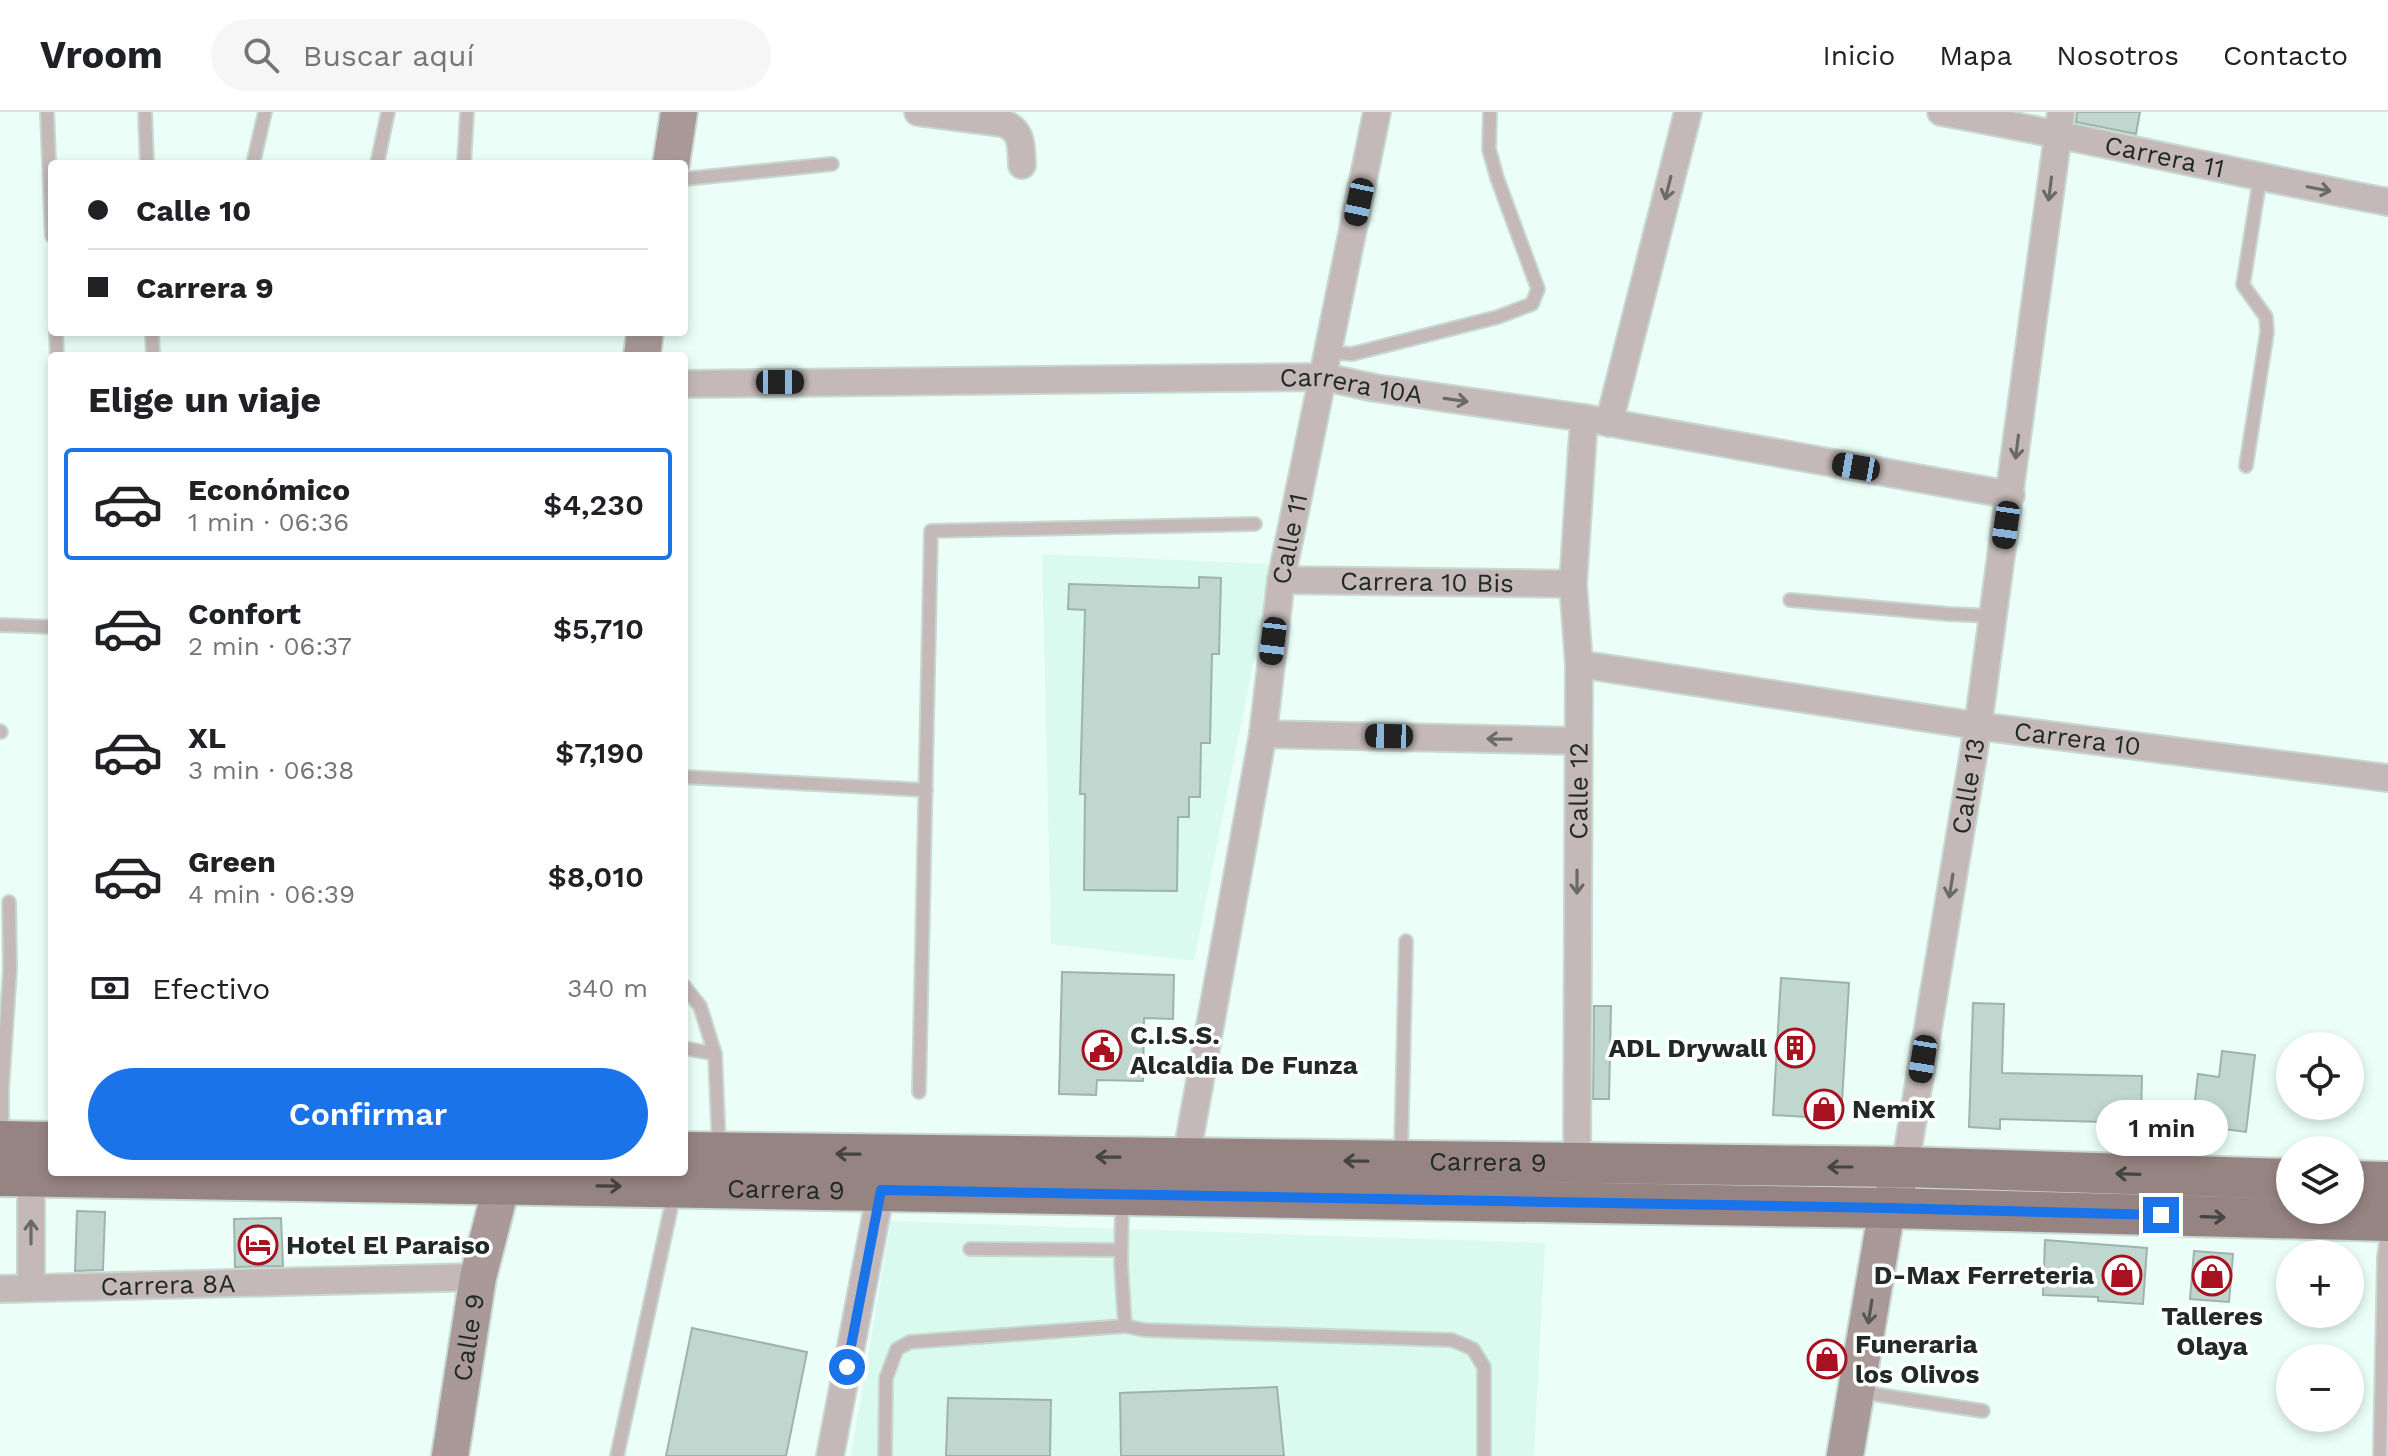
<!DOCTYPE html>
<html lang="es">
<meta charset="utf-8">
<style>
:root{--surface:#fff;--page:#f6f6f6;--text:#202124;--muted:#757577;--line:#e0e0e0;--accent:#1a73e8}
body{margin:0;font-family:"Work Sans",sans-serif;background:var(--page);color:var(--text);height:100vh;display:flex;flex-direction:column;font-size:30px;white-space:nowrap}
*{box-sizing:border-box;margin:0}
p{font-size:26px;color:var(--muted)}
.icon{flex:none;width:44px;height:44px;fill:none;stroke:currentColor;stroke-width:2;stroke-linecap:round;stroke-linejoin:round}
.map{position:relative;flex:1;overflow:hidden}
.panel{position:absolute;left:48px;top:240px;width:640px;height:824px;display:flex;flex-direction:column;background:var(--surface);border-radius:8px;box-shadow:0 4px 12px #0003}
.panel>*{flex:none}
.guide{position:absolute;left:48px;top:48px;width:640px;height:176px;border-radius:8px;box-shadow:0 4px 12px #0003;display:grid;align-content:center;height:176px;padding:0 40px;background:var(--surface)}
.controls{position:absolute;left:2276px;top:920px;display:grid;gap:16px}
.controls a{display:grid;place-items:center;width:88px;height:88px;border-radius:50%;background:var(--surface);box-shadow:0 4px 12px #0003;font-size:40px}
.end{position:absolute;width:36px;height:36px;margin:-18px;border:10px solid #1a73e8;background:#fff;box-shadow:0 0 0 4px #fff}
.from{border-radius:50%}
.bubble{position:absolute;height:56px;border-radius:28px;background:var(--surface);box-shadow:0 4px 12px #0003;font-size:26px;font-weight:600;line-height:56px;text-align:center}
.car{position:absolute;width:24px;height:48px;margin:-24px -12px;border-radius:10px;box-shadow:0 0 6px 2px #0007;background:linear-gradient(#222 24%,#8ab4d8 0 40%,#222 0 76%,#8ab4d8 0 86%,#222 0)}
.guide b{display:flex;align-items:center;gap:28px;height:76px;font-size:30px}
.guide b+b{border-top:2px solid var(--line)}
.guide i{width:20px;height:20px;background:var(--text)}
ul{padding:0;list-style:none}
li{display:flex;align-items:center;gap:24px;height:112px;margin:0 16px 12px;padding:0 24px;border:4px solid transparent;border-radius:8px}
li div{flex:1}
li b{display:block;font-size:30px}
li em{font-style:normal;font-weight:600}
li.on{border-color:var(--accent)}
li>.icon{width:72px;height:72px;stroke-width:1.5}
h2{padding:0 40px;font-size:36px;line-height:96px}
.pay{display:flex;align-items:center;gap:20px;height:88px;padding:0 40px;font-size:30px}
.pay p{margin-inline-start:auto}
.cta{display:flex;gap:16px;margin-top:auto;padding:16px 40px}
.cta a{flex:1;height:92px;border-radius:48px;background:var(--accent);color:#fff;font-size:32px;font-weight:600;line-height:92px;text-align:center}
header{display:flex;align-items:center;gap:48px;box-sizing:border-box;height:112px;padding:0 40px;background:var(--surface);border-bottom:2px solid var(--line)}
header strong{font-size:38px}
nav{display:flex;gap:44px;margin-inline-start:auto;font-size:28px}
.search{width:560px;height:72px;background:var(--page);display:flex;align-items:center;gap:20px;box-sizing:border-box;padding:0 28px;border-radius:44px;color:var(--muted);font-size:30px}
.map>svg:first-child{display:block}
.built{fill:#dafaf0}
.building{fill:#c0d7d0;stroke:#9db3ac;stroke-width:2}
.lines{fill:none;stroke-linecap:round;stroke-linejoin:round}
.service-casing{stroke:#c7d8d2;stroke-width:16}
.minor-casing{stroke:#c7d8d2;stroke-width:30}
.secondary-casing{stroke:#c7d8d2;stroke-width:40}
.primary-casing{stroke:#c7d8d2;stroke-width:44}
.service{stroke:#c4b9b8;stroke-width:12}
.minor{stroke:#c4b9b8;stroke-width:26}
.secondary{stroke:#a99a99;stroke-width:36}
.primary{stroke:#968482;stroke-width:40}
.oneway{stroke:#6a6a68}
.oneway2{stroke:#444542}
.oneway3{stroke:#575755}
.route{stroke:#1a73e8;stroke-width:10}
.labels{text-anchor:middle;dominant-baseline:central;stroke-width:7;stroke-linejoin:round;paint-order:stroke}
.street-label{font-size:26px;fill:#212a27;stroke:#fff}
.poi-label{font-size:26px;font-weight:bold;fill:#212a27;stroke:#fff;text-anchor:start}
</style>
<header>
<strong>Vroom</strong>
<div class="search"><svg class="icon" aria-label="search" viewBox="0 0 24 24"><circle cx="10" cy="10" r="6"/><path d="M15 15l6 6"/></svg>Buscar aquí</div>
<nav><a>Inicio</a><a>Mapa</a><a>Nosotros</a><a>Contacto</a></nav>
</header>
<div class="map">
<svg width="2388" height="1344" viewBox="0 0 2388 1344">
<rect width="100%" height="100%" fill="#ebfef8"/>
<g class="built">
<polygon points="1042,442 1273,452 1194,849 1051,832"/>
<polygon points="891,1109 1545,1131 1534,1344 851,1344"/>
</g>
<g class="building">
<polygon points="2077,0 2140,0 2136,22 2076,10"/>
<polygon points="1199,465 1221,466 1219,542 1212,542 1210,631 1201,631 1200,685 1189,685 1189,705 1178,705 1177,779 1084,778 1085,682 1080,682 1085,498 1068,497 1069,472 1199,476"/>
<polygon points="1062,860 1174,863 1173,907 1144,906 1143,969 1097,968 1096,983 1059,982"/>
<polygon points="1781,866 1849,871 1841,1007 1773,1003"/>
<polygon points="1973,891 2004,892 2002,961 2142,964 2141,1011 2000,1007 2000,1017 1969,1015"/>
<polygon points="1594,894 1611,894 1609,987 1593,987"/>
<polygon points="2222,939 2255,943 2246,1020 2192,1013 2198,962 2219,965"/>
<polygon points="77,1099 105,1100 103,1158 75,1159"/>
<polygon points="281,1106 283,1154 235,1155 234,1107"/>
<polygon points="2045,1128 2147,1136 2143,1192 2098,1189 2098,1185 2043,1183"/>
<polygon points="2194,1139 2233,1142 2229,1190 2190,1187"/>
<polygon points="692,1216 807,1240 786,1344 666,1344"/>
<polygon points="1277,1275 1284,1344 1121,1344 1120,1281"/>
<polygon points="948,1286 1051,1288 1050,1344 946,1344"/>
</g>
<g class="lines">
<g class="service-casing">
<g id="service">
<polyline points="47,0 52,124"/>
<polyline points="145,0 147,52"/>
<polyline points="253,52 265,0"/>
<polyline points="377,52 388,0"/>
<polyline points="464,52 467,0"/>
<polyline points="684,67 832,52"/>
<polyline points="56,220 57,244"/>
<polyline points="152,220 153,244"/>
<polyline points="1328,240 1352,242 1498,205 1532,192 1538,177 1497,66 1489,37 1490,0"/>
<polyline points="2246,354 2267,220 2266,205 2243,173 2260,66"/>
<polyline points="1790,488 1948,502 1993,504"/>
<polyline points="0,513 52,515"/>
<polyline points="0,619 1,620"/>
<polyline points="684,665 926,678"/>
<polyline points="684,874 700,894 715,942 719,1035"/>
<polyline points="684,936 715,942"/>
<polyline points="919,980 931,419 1255,412"/>
<polyline points="2,1023 2,978 10,857 9,790"/>
<polyline points="1401,1042 1406,829"/>
<polyline points="1122,1089 1121,1152 1125,1214"/>
<polyline points="970,1137 1121,1138"/>
<polyline points="1860,1280 1983,1299"/>
<polyline points="617,1344 674,1082"/>
<polyline points="885,1344 886,1266 897,1237 910,1230 1125,1214 1145,1218 1452,1228 1473,1237 1484,1255 1484,1344"/>
<polyline points="2380,1344 2384,1146 2388,1115"/>
</g>
</g>
<g class="minor-casing">
<g id="minor">
<path d="M918,0L1003,11C1023,19 1021,34 1022,53"/>
<path id="s1" d="M1941,0C2091,27 2239,62 2388,90"/>
<path id="s2" d="M684,272L1324,265L1375,276L1584,306L2011,383"/>
<polyline points="1609,311 1688,0"/>
<path id="s3" d="M1281,468L1573,472"/>
<path id="s4" d="M1579,552L1978,614L2388,666"/>
<polyline points="1263,622 1577,629"/>
<path id="s5" d="M1186,1046L1263,622L1281,468L1377,0"/>
<path id="s6" d="M1577,1053L1579,552L1573,472L1584,306"/>
<path id="s7" d="M1905,1055L1978,614L2061,0"/>
<polyline points="31,1176 31,1065"/>
<path id="s8" d="M0,1177L478,1165"/>
<polyline points="830,1344 881,1078"/>
</g>
</g>
<g class="secondary-casing">
<g id="secondary">
<polyline points="671,52 679,0"/>
<polyline points="642,244 645,220"/>
<path id="s9" d="M450,1344L478,1165L505,1060"/>
<polyline points="1845,1344 1887,1096 1898,1071"/>
</g>
</g>
<g class="primary-casing">
<g id="primary">
<polyline points="0,1029 52,1030"/>
<path id="s10" d="M684,1040L1905,1055L2290,1067"/>
<path id="s11" d="M0,1064L1887,1096L2388,1109"/>
<polyline points="2350,1069 2388,1070"/>
</g>
</g>
<use href="#service" class="service"/>
<use href="#minor" class="minor"/>
<use href="#secondary" class="secondary"/>
<use href="#primary" class="primary"/>
</g>
<defs><path id="oneway-shaft" d="M-6 0H5M1.5-3L5.5 0L1.5 3" fill="none" stroke-width="1.6" stroke-linecap="round" stroke-linejoin="round" transform="scale(2)"/></defs>
<g class="oneway">
<use href="#oneway-shaft" transform="translate(1668 76) rotate(104)"/>
<use href="#oneway-shaft" transform="translate(2050 77) rotate(97)"/>
<use href="#oneway-shaft" transform="translate(2319 77) rotate(11)"/>
<use href="#oneway-shaft" transform="translate(1456 288) rotate(8)"/>
<use href="#oneway-shaft" transform="translate(2017 335) rotate(97)"/>
<use href="#oneway-shaft" transform="translate(1499 627) rotate(-179)"/>
<use href="#oneway-shaft" transform="translate(1577 770) rotate(90)"/>
<use href="#oneway-shaft" transform="translate(1951 774) rotate(99)"/>
<use href="#oneway-shaft" transform="translate(31 1120) rotate(-90)"/>
</g>
<g class="oneway2">
<use href="#oneway-shaft" transform="translate(848 1042) rotate(-179)"/>
<use href="#oneway-shaft" transform="translate(1108 1045) rotate(-179)"/>
<use href="#oneway-shaft" transform="translate(1356 1049) rotate(-179)"/>
<use href="#oneway-shaft" transform="translate(1840 1055) rotate(-180)"/>
<use href="#oneway-shaft" transform="translate(2128 1062) rotate(-178)"/>
<use href="#oneway-shaft" transform="translate(609 1074) rotate(1)"/>
<use href="#oneway-shaft" transform="translate(2213 1105) rotate(2)"/>
</g>
<use class="oneway3" href="#oneway-shaft" transform="translate(1870 1200) rotate(99)"/>
<g class="lines">
<polyline class="route" points="847,1255 881,1078 1887,1096 2161,1103"/>
</g>
<defs>
<g id="building-ring" transform="scale(2)"><circle r="9.5" fill="#fff" stroke="#a81220" stroke-width="1.5"/><path d="M-4-6H4V6H1V3H-1V6H-4ZM-2.5-4.3h1.7v1.8h-1.7ZM.8-4.3h1.7v1.8H.8ZM-2.5-1h1.7V.8h-1.7ZM.8-1h1.7V.8H.8Z" fill="#a81220"/></g>
<g id="civic-ring" transform="scale(2)"><circle r="9.5" fill="#fff" stroke="#a81220" stroke-width="1.5"/><path d="M-.6-6.5H3V-4.5H.6V-3L4-1V1h2V6H-6V1h2V-1L-.6-3ZM-1.2 2.5V6h2.4V2.5Z" fill="#a81220"/></g>
<g id="shop-ring" transform="scale(2)"><circle r="9.5" fill="#fff" stroke="#a81220" stroke-width="1.5"/><path d="M-5-2.5h2.3a2.7 3.5 0 0 1 5.4 0H5L5.5 6h-11ZM-1.5-2.5h3a1.5 2.3 0 0 0-3 0Z" fill="#a81220"/></g>
<g id="hotel-ring" transform="scale(2)"><circle r="9.5" fill="#fff" stroke="#a81220" stroke-width="1.5"/><path d="M-6-4.5h1.5V1H6V5H4.5V3h-9V5H-6ZM-4 0a1.8 1.8 0 1 1 3.6 0ZM.5 0V-2.5h3Q6-2.5 6 0Z" fill="#a81220"/></g>
</defs>
<g fill-rule="evenodd">
<use href="#building-ring" x="1795" y="936"/>
<use href="#civic-ring" x="1102" y="938"/>
<use href="#shop-ring" x="1824" y="997"/>
<use href="#hotel-ring" x="258" y="1133"/>
<use href="#shop-ring" x="2122" y="1163"/>
<use href="#shop-ring" x="2212" y="1164"/>
<use href="#shop-ring" x="1827" y="1247"/>
</g>
<g class="labels">
<g class="street-label">
<text stroke="none"><textPath href="#s1" startOffset="228">Carrera 11</textPath></text>
<text stroke="none"><textPath href="#s2" startOffset="668">Carrera 10A</textPath></text>
<text stroke="none"><textPath href="#s5" startOffset="628">Calle 11</textPath></text>
<text stroke="none"><textPath href="#s3" startOffset="146">Carrera 10 Bis</textPath></text>
<text stroke="none"><textPath href="#s4" startOffset="504">Carrera 10</textPath></text>
<text stroke="none"><textPath href="#s7" startOffset="386">Calle 13</textPath></text>
<text stroke="none"><textPath href="#s6" startOffset="374">Calle 12</textPath></text>
<text stroke="none"><textPath href="#s10" startOffset="804">Carrera 9</textPath></text>
<text stroke="none"><textPath href="#s11" startOffset="786">Carrera 9</textPath></text>
<text stroke="none"><textPath href="#s8" startOffset="168">Carrera 8A</textPath></text>
<text stroke="none"><textPath href="#s9" startOffset="120">Calle 9</textPath></text>
</g>
<g class="poi-label">
<text x="1130" y="923">C.I.S.S.<tspan x="1130" dy="30">Alcaldia De Funza</tspan></text>
<text x="1767" y="936" text-anchor="end">ADL Drywall</text>
<text x="1852" y="997">NemiX</text>
<text x="286" y="1133">Hotel El Paraiso</text>
<text x="2094" y="1163" text-anchor="end">D-Max Ferreteria</text>
<text x="2212" y="1204" text-anchor="middle">Talleres<tspan x="2212" dy="30">Olaya</tspan></text>
<text x="1855" y="1232">Funeraria<tspan x="1855" dy="30">los Olivos</tspan></text>
</g>
</g>
</svg>
<div class="controls">
<a><svg class="icon" aria-label="locate" viewBox="0 0 24 24"><circle cx="12" cy="12" r="6"/><path d="M12 2v4M12 18v4M2 12h4M18 12h4"/></svg></a>
<a><svg class="icon" aria-label="layers" viewBox="0 0 24 24"><path d="M12 4l9 5-9 5-9-5zM3 14l9 5 9-5"/></svg></a>
<a>+</a>
<a>−</a>
</div>
<i class="end from" style="left:847px;top:1255px"></i>
<i class="end" style="left:2161px;top:1103px"></i>
<div class="bubble" style="left:2096px;top:988px;width:132px">1 min</div>
<i class="car" style="left:1359px;top:90px;rotate:192deg"></i>
<i class="car" style="left:780px;top:270px;rotate:90deg"></i>
<i class="car" style="left:1856px;top:355px;rotate:280deg"></i>
<i class="car" style="left:2006px;top:413px;rotate:188deg"></i>
<i class="car" style="left:1273px;top:529px;rotate:187deg"></i>
<i class="car" style="left:1389px;top:624px;rotate:271deg"></i>
<i class="car" style="left:1923px;top:947px;rotate:189deg"></i>
<div class="guide">
<b><i class="from"></i>Calle 10</b>
<b><i></i>Carrera 9</b>
</div>
<section class="panel">
<h2>Elige un viaje</h2>
<ul>
<li class="on"><svg class="icon" aria-label="car" viewBox="0 0 24 24"><path d="M5 17H2v-5l4-1 3-4h7l3 4 3 1v5h-3M9 17h6M6 11h13"/><circle cx="7" cy="17" r="2"/><circle cx="17" cy="17" r="2"/></svg><div><b>Económico</b><p>1 min · 06:36</p></div><em>$4,230</em></li>
<li><svg class="icon" aria-label="car" viewBox="0 0 24 24"><path d="M5 17H2v-5l4-1 3-4h7l3 4 3 1v5h-3M9 17h6M6 11h13"/><circle cx="7" cy="17" r="2"/><circle cx="17" cy="17" r="2"/></svg><div><b>Confort</b><p>2 min · 06:37</p></div><em>$5,710</em></li>
<li><svg class="icon" aria-label="car" viewBox="0 0 24 24"><path d="M5 17H2v-5l4-1 3-4h7l3 4 3 1v5h-3M9 17h6M6 11h13"/><circle cx="7" cy="17" r="2"/><circle cx="17" cy="17" r="2"/></svg><div><b>XL</b><p>3 min · 06:38</p></div><em>$7,190</em></li>
<li><svg class="icon" aria-label="car" viewBox="0 0 24 24"><path d="M5 17H2v-5l4-1 3-4h7l3 4 3 1v5h-3M9 17h6M6 11h13"/><circle cx="7" cy="17" r="2"/><circle cx="17" cy="17" r="2"/></svg><div><b>Green</b><p>4 min · 06:39</p></div><em>$8,010</em></li>
</ul>
<div class="pay"><svg class="icon" aria-label="cash" viewBox="0 0 24 24"><path d="M3 7h18v10H3z"/><circle cx="12" cy="12" r="2"/></svg>Efectivo<p>340 m</p></div>
<div class="cta"><a>Confirmar</a></div>
</section>
</div>
